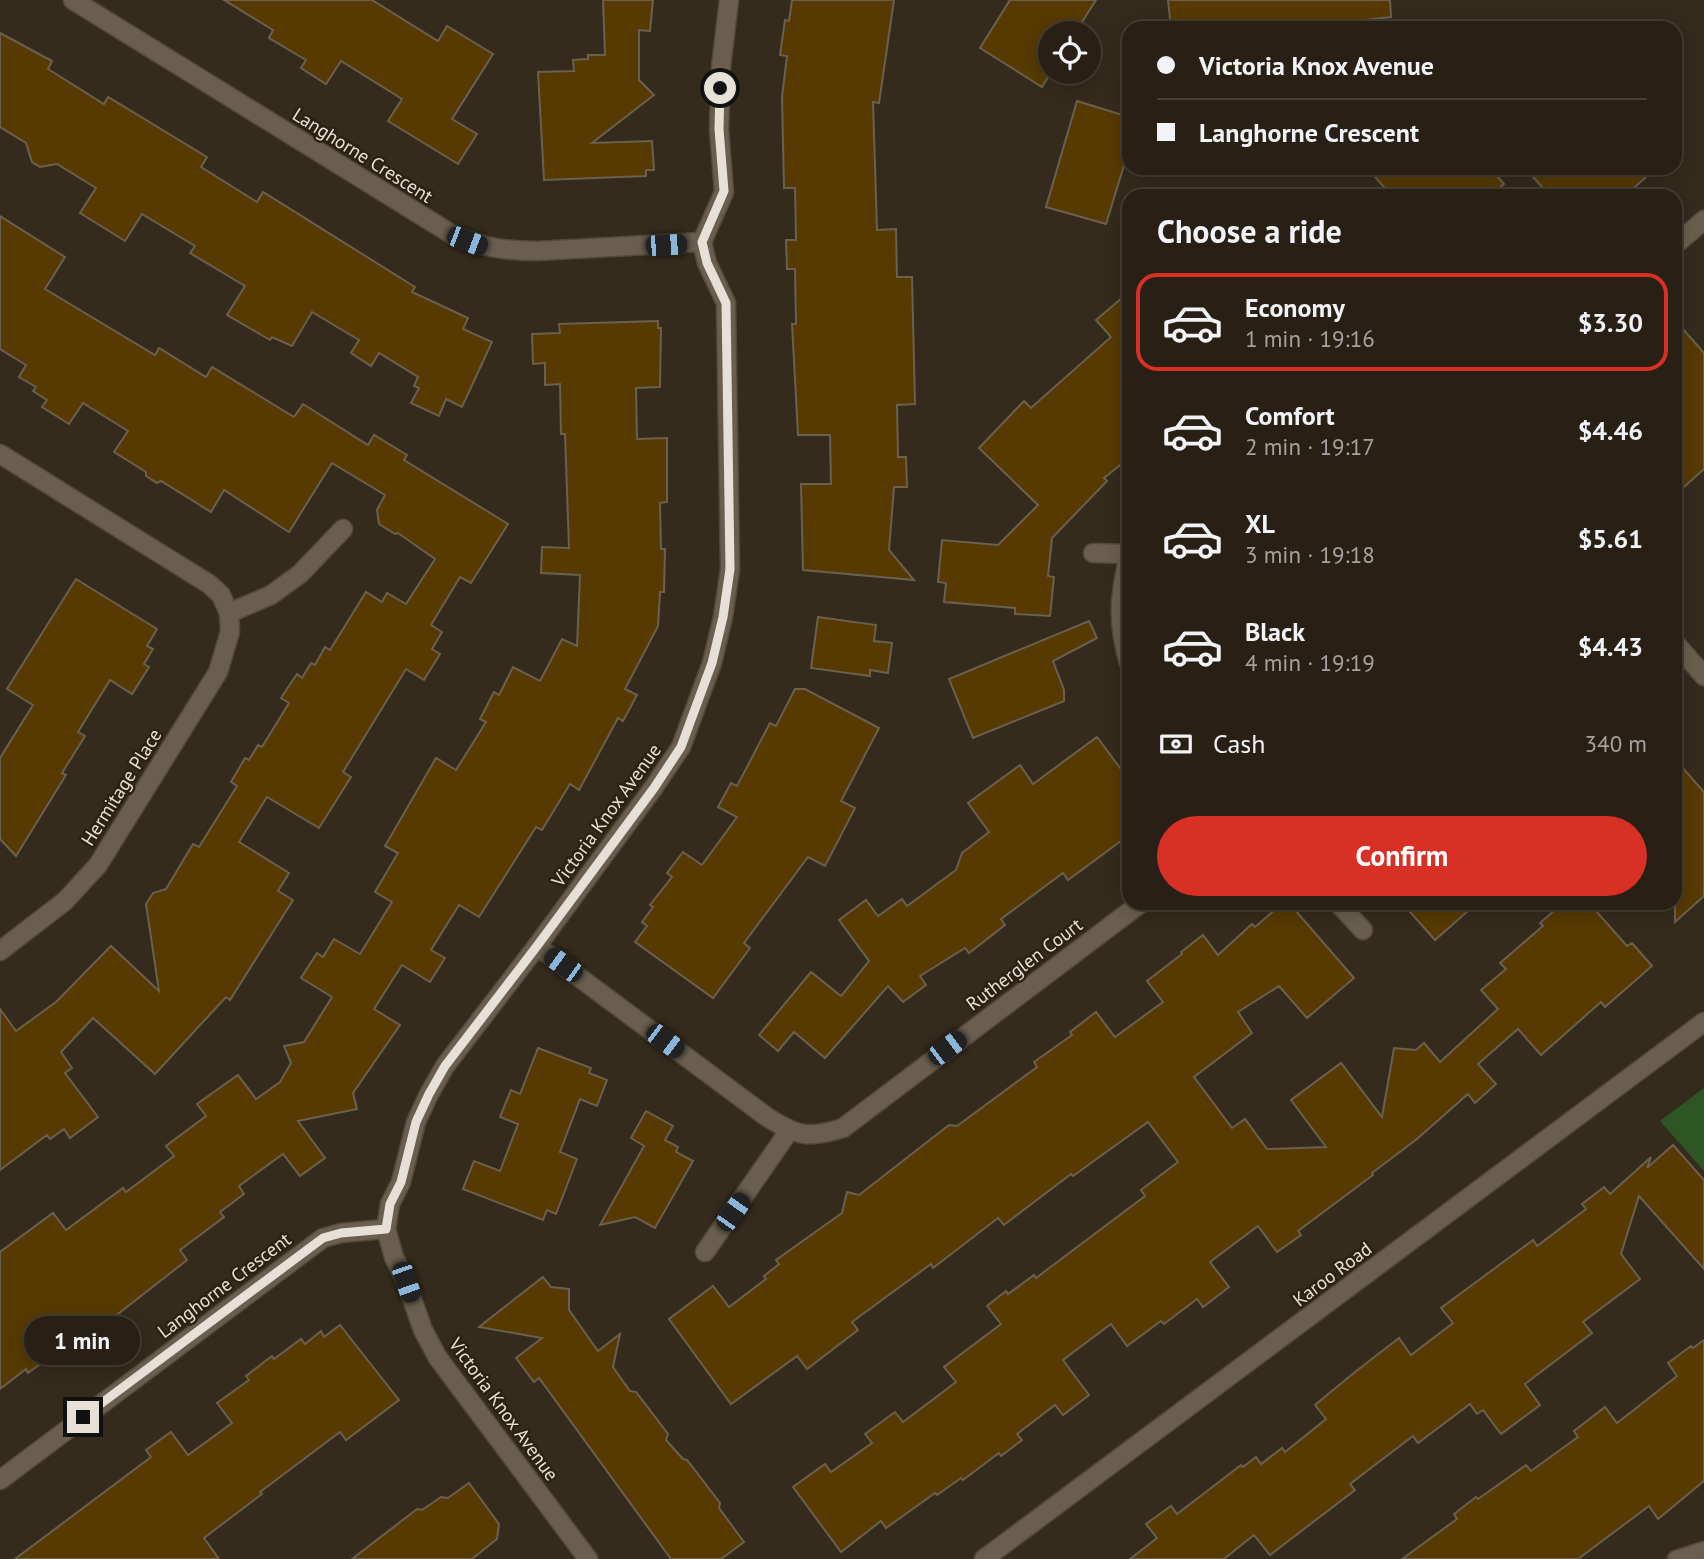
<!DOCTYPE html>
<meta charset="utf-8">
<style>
:root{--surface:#282015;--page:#342d22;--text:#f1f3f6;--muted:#a5a3a0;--line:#443e34;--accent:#d93025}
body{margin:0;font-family:"PT Sans",sans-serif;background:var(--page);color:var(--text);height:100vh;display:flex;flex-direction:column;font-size:26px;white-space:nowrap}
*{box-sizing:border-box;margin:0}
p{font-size:23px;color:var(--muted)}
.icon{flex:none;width:38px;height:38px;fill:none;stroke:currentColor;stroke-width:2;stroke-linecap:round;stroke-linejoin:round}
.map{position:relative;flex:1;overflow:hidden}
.drawer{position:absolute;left:1122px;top:189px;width:560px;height:721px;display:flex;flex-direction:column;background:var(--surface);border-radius:21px;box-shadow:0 4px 18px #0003,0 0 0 2px var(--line)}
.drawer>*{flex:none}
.banner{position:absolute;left:1122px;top:21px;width:560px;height:154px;border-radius:21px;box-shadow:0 4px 18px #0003,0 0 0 2px var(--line);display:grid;align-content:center;height:154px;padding:0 35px;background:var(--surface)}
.buttons{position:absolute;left:1038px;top:21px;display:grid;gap:14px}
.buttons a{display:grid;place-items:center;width:63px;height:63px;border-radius:50%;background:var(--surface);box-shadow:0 4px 18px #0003,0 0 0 2px var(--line);font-size:35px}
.end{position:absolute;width:32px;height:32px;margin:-16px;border:9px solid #e7e0d7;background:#111;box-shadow:0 0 0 4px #111}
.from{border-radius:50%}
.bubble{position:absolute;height:49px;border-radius:24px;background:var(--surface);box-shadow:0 4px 18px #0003,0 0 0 2px var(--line);font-size:23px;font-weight:700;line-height:49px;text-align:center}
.car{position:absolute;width:21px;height:42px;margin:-21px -10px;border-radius:9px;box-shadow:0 0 5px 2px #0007;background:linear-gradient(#222 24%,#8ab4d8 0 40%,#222 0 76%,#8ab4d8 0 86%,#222 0)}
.banner b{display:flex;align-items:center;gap:24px;height:66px;font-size:26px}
.banner b+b{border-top:2px solid var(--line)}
.banner i{width:18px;height:18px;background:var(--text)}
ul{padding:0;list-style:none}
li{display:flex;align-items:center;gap:21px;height:98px;margin:0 14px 10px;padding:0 21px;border:4px solid transparent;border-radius:21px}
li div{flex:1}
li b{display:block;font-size:26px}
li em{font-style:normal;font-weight:700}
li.current{border-color:var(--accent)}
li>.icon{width:63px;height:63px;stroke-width:1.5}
h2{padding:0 35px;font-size:32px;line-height:84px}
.pay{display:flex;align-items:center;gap:18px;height:77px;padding:0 35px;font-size:26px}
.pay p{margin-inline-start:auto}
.action{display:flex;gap:14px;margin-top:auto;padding:14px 35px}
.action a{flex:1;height:80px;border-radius:42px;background:var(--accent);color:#fff;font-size:28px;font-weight:700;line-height:80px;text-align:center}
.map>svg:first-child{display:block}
.green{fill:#2e5524}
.building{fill:#563a02;stroke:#6b604f;stroke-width:2}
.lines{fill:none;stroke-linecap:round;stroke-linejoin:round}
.lane-casing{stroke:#52493c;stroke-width:19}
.street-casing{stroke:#52493c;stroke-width:21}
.lane{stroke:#6a5f4e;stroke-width:16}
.street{stroke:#6a5f4e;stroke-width:18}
.route{stroke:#e7e0d7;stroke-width:9}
.labels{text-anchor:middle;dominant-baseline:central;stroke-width:5;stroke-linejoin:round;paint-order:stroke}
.street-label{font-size:19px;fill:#e7e0d7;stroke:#2b2212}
</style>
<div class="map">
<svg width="1704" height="1559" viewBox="0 0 1704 1559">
<rect width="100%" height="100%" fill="#352b1c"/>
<polygon class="green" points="1704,1088 1704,1171 1660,1121"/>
<g class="building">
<polygon points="224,0 372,0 438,41 447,26 493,54 452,119 477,134 458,164 388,121 402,99 341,61 326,84 301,68 306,60 269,38 273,30"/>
<polygon points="603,0 653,0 650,31 639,30 639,80 654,95 592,143 652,141 654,170 646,170 646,176 544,180 538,72 574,71 573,60 588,59 588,55 605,55"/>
<polygon points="792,0 894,0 879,103 873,102 877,230 896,229 897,277 912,277 915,404 897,405 898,457 906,457 907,487 894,487 889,550 914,580 803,570 801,484 831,484 830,435 798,435 792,324 796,324 795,269 787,269 786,240 796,240 795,188 784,188 782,97 787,56 780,55 785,20 789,21"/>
<polygon points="1010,0 1096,0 1075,33 1050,33 1051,72 1042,87 980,48"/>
<polygon points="1168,0 1390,0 1391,17 1296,28 1171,28"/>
<polygon points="0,33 52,61 48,69 104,104 108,97 207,157 201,167 257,202 263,192 415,287 412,292 468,318 463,329 492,342 462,407 446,399 439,416 411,403 419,388 414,386 418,377 379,353 371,366 351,353 359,340 312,312 292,346 272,337 270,340 227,315 245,286 190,253 195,246 142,214 125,241 80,213 96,188 57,164 40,167 32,162 26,143 0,127"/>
<polygon points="1077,101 1129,117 1129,149 1106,224 1046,207"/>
<polygon points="1367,168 1490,168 1504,184 1491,196 1392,196"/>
<polygon points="1525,168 1656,168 1625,196 1550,196"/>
<polygon points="0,216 65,257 45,289 155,355 159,348 206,377 212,367 294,417 303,404 368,445 374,435 407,455 404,460 508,524 471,583 460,577 431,625 442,632 432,649 440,654 424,680 406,669 343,772 351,777 319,828 267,797 239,842 289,873 278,891 293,900 230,1000 226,997 155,1074 93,1018 61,1052 72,1068 65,1073 98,1117 70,1138 64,1129 50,1139 47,1135 0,1170 0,1009 16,1031 56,1002 111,946 159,991 146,904 153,893 166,889 193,844 199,847 237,786 231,782 245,758 249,760 258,745 262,747 289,703 281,698 297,674 302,678 311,663 315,665 325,647 330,650 366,592 382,602 387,593 406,604 435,559 398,533 395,534 379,524 377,510 385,495 332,463 289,532 224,490 211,512 161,481 157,483 146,476 146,472 114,452 128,431 83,403 69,424 42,407 47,400 33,391 36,387 19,377 26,365 0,349"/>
<polygon points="1129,292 1129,458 1104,478 1107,481 1052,538 1048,576 1054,577 1050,616 1015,614 1015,608 944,602 946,583 938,582 942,540 998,545 1038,505 979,448 1024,401 1031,408 1111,337 1096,320"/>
<polygon points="1675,320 1704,353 1704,469 1675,495"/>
<polygon points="658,321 658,328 661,328 660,387 636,388 637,439 667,438 667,502 660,503 661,549 665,549 664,592 660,592 658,626 625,689 637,695 623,721 618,718 579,790 570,784 542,830 536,827 479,917 459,905 431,950 445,958 430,982 402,965 374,1009 400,1025 353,1093 357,1109 298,1121 325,1158 300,1176 283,1154 239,1186 244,1194 220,1212 224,1217 180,1250 187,1260 77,1346 73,1340 28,1373 26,1369 0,1389 0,1252 53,1213 66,1230 123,1188 126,1192 174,1156 166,1146 206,1116 197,1104 238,1075 256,1099 280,1082 291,1063 284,1046 304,1042 332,997 301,978 317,953 323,957 334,939 360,954 392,902 375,892 398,853 385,846 436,758 456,770 486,722 480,719 494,692 499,695 513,667 540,681 562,639 577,646 580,575 541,573 542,547 569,548 565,434 561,434 560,384 545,385 545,363 533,364 532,334 560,333 559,324"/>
<polygon points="76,579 157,629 147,646 153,649 144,664 149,667 132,694 110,680 78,732 85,736 62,773 66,775 16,856 0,839 0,758 33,705 7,689"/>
<polygon points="818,617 876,625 874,641 892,643 888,673 870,670 870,676 811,668"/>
<polygon points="1089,621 1097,638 1053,661 1064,690 1064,701 973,738 949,679"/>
<polygon points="795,689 805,689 879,728 841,801 855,808 825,866 808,857 744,943 750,948 713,998 635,942 647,926 642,922 653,907 650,905 672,877 667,873 683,852 702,865 737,817 718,807 731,783 737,786 770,723 776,726"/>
<polygon points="1097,737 1129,780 1129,835 1068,880 1063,873 1001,919 1005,925 969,953 965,948 920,976 926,985 903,1002 888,986 825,1058 794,1032 778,1051 759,1035 811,972 841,996 869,961 839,920 866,900 878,916 902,899 907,906 956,870 962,853 989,832 968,803 1020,765 1033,784"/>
<polygon points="1675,759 1704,792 1704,896 1675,922"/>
<polygon points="1283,903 1289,903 1354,978 1307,1018 1279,986 1238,1012 1252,1033 1194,1077 1232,1128 1245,1119 1267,1149 1326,1147 1291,1100 1341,1063 1382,1117 1394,1048 1416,1050 1424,1043 1440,1062 1498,1009 1481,990 1506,969 1500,963 1543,926 1540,923 1563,903 1589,903 1627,946 1632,943 1652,966 1605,1007 1601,1002 1541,1055 1518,1029 1478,1064 1496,1084 1475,1103 1468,1094 1417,1139 1372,1173 1373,1175 1298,1231 1301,1235 1277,1252 1258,1226 1210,1262 1229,1287 1203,1307 1197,1299 1164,1324 1161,1321 1127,1346 1111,1324 1063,1360 1089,1395 1063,1415 1055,1405 1017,1434 1022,1440 1001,1456 999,1453 963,1480 961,1478 937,1495 935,1493 886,1528 881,1521 841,1552 793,1487 825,1464 831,1472 872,1443 865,1434 895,1412 903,1422 956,1382 944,1367 1001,1324 987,1306 1006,1291 1008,1294 1034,1275 1036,1278 1145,1196 1141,1190 1178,1162 1148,1122 1073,1176 1071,1174 1004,1225 998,1218 933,1268 931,1264 852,1322 858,1330 807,1369 797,1356 731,1404 669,1319 713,1286 729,1307 766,1279 764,1276 779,1264 776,1260 842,1213 847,1192 859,1195 949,1125 957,1126 1037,1067 1034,1062 1072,1035 1070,1032 1096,1012 1115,1037 1163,1002 1147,981 1182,954 1181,952 1203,935 1218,955 1252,924 1255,927"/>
<polygon points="1402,903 1477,903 1435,940"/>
<polygon points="538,1048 591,1068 589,1073 607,1080 597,1106 580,1099 560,1152 577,1159 556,1214 547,1210 543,1220 463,1189 474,1161 500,1171 518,1124 500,1117 511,1090 520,1094"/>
<polygon points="646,1111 673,1126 665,1140 678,1147 676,1152 693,1161 655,1228 635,1217 600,1225 644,1146 631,1138"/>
<polygon points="1673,1145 1704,1180 1704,1269 1639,1196 1621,1254 1640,1279 1583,1322 1592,1333 1525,1384 1540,1405 1501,1434 1483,1410 1477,1414 1470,1404 1418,1443 1413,1436 1350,1484 1355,1490 1270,1555 1254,1535 1224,1559 1130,1559 1157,1538 1146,1524 1171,1506 1177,1514 1241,1465 1243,1467 1256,1457 1261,1464 1282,1448 1285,1452 1326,1419 1315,1405 1355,1372 1399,1338 1411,1355 1453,1323 1441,1308 1533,1240 1537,1246 1586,1209 1582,1204 1604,1187 1610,1194 1651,1157 1647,1168"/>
<polygon points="543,1277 551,1287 569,1289 569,1310 598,1351 620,1334 613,1367 630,1391 636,1392 668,1434 666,1440 683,1459 687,1460 720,1503 719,1508 744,1542 721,1559 671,1559 539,1378 534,1382 516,1358 542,1338 479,1327"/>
<polygon points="340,1325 399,1400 346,1440 340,1432 260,1492 262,1494 204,1538 219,1559 15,1559 151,1457 146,1450 171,1432 188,1455 232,1423 217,1403 249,1380 246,1376 272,1356 274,1359 301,1339 305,1344 321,1331 324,1337"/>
<polygon points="1704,1340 1704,1481 1658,1519 1649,1506 1578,1559 1402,1559 1457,1519 1454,1514 1476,1497 1478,1499 1526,1465 1531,1471 1578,1437 1574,1431 1605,1407 1617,1423 1677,1376 1668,1363 1691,1346 1693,1348"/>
<polygon points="469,1483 499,1524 497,1539 472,1559 352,1559 417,1509 422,1510 441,1497 448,1498"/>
</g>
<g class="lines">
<g class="lane-casing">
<polyline id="lane" points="1676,1559 1704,1550"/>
</g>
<g class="street-casing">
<g id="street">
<path d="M73,0L453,235C483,247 504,251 537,251L702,242"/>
<polyline points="1675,245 1704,220"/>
<polyline points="0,454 209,584 221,595 229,613 230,632 218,672 98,865 65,901 0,951"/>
<polyline points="1093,553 1129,554"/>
<path d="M1129,556C1119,597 1117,622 1129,663"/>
<polyline points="229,613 271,595 300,574 343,529"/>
<polyline points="1675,643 1704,676"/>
<polyline points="1338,903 1363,930"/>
<path d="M537,946L767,1117C797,1136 808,1139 843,1128L1141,903"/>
<polyline points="705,1252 789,1131"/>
<polyline points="0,1480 323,1238 341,1233 386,1229"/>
<polyline points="588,1559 438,1358 423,1330 406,1282 394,1257 386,1229 390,1204 401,1182 416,1122 429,1094 445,1066 537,946 654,787 681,747 712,663 723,617 730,569 726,303 707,263 702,242 724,192 719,129 721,67 729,0"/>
<polyline points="984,1559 1704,1022"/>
</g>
</g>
<use href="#lane" class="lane"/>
<use href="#street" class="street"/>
</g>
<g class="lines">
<polyline class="route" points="83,1417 323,1238 341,1233 386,1229 390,1204 401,1182 416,1122 429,1094 445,1066 537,946 654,788 681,747 712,663 723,617 730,569 726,303 707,263 702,242 724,191 719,129 720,88"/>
</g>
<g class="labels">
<g class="street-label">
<text transform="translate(363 155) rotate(32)">Langhorne Crescent</text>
<text transform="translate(121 787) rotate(-58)">Hermitage Place</text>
<text transform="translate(606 815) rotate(-54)">Victoria Knox Avenue</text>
<text transform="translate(1024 964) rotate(-37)">Rutherglen Court</text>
<text transform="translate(1332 1274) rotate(-37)">Karoo Road</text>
<text transform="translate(224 1285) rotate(-37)">Langhorne Crescent</text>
<text transform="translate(504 1409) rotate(54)">Victoria Knox Avenue</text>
</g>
</g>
</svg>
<div class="buttons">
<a><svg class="icon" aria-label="locate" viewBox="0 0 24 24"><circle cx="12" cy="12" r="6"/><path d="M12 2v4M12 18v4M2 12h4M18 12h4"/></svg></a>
</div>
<i class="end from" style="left:720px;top:88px"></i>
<i class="end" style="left:83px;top:1417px"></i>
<div class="bubble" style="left:24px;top:1316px;width:116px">1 min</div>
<i class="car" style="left:467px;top:241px;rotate:111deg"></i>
<i class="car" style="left:666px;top:245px;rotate:87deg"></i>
<i class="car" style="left:563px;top:965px;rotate:306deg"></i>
<i class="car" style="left:665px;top:1041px;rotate:127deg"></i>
<i class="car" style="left:947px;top:1048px;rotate:53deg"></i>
<i class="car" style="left:733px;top:1212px;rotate:35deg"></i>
<i class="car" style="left:406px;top:1282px;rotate:161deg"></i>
<div class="banner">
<b><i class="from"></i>Victoria Knox Avenue</b>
<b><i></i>Langhorne Crescent</b>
</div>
<section class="drawer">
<h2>Choose a ride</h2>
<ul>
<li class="current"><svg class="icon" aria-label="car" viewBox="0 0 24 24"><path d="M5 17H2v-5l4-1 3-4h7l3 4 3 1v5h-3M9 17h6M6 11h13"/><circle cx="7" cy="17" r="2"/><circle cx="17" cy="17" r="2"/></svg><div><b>Economy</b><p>1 min · 19:16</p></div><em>$3.30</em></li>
<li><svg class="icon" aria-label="car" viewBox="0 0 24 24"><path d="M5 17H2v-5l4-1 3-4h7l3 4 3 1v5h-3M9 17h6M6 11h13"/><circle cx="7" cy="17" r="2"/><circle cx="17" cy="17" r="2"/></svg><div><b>Comfort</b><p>2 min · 19:17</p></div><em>$4.46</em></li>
<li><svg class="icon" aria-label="car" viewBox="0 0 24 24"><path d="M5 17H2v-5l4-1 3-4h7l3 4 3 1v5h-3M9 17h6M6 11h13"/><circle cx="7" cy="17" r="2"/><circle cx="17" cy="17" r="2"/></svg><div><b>XL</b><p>3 min · 19:18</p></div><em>$5.61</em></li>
<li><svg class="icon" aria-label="car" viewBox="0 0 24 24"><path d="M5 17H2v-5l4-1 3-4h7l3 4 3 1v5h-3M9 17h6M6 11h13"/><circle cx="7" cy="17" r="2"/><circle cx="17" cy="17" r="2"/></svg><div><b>Black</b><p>4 min · 19:19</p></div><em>$4.43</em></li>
</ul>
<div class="pay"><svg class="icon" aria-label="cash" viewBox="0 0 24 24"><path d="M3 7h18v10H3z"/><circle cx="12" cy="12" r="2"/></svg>Cash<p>340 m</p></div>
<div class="action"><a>Confirm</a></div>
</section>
</div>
